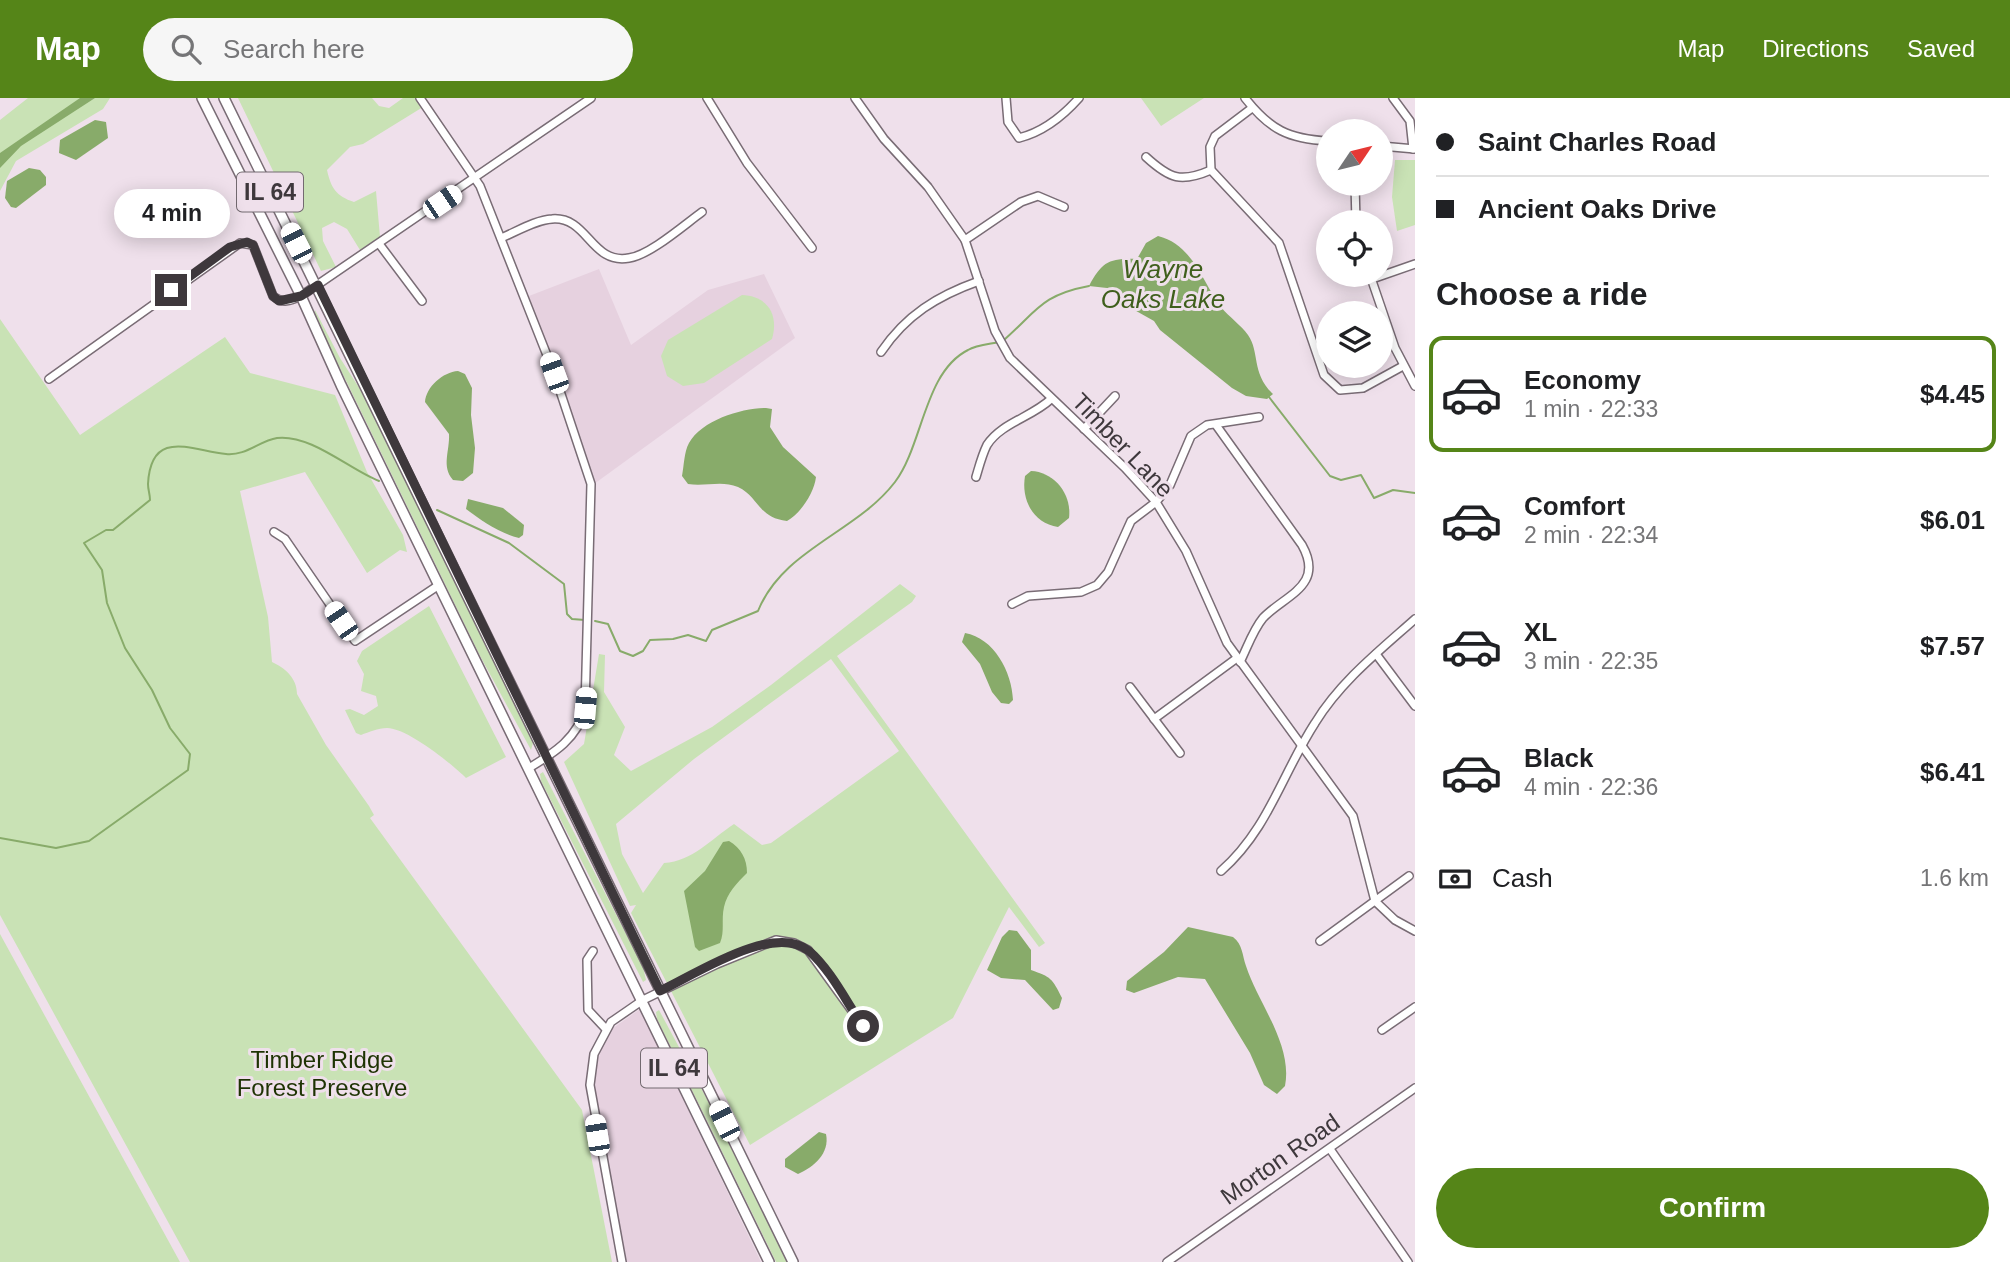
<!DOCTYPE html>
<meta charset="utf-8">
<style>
:root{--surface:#fff;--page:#f6f6f6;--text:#202124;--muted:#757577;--line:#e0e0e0;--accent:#558518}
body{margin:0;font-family:Arial,sans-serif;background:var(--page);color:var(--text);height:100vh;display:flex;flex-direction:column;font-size:26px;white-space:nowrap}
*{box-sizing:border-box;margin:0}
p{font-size:23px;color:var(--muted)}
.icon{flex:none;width:38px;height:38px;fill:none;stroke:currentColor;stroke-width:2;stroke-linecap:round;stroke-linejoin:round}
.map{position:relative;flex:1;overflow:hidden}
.drawer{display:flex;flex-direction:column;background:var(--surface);width:595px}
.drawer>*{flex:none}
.banner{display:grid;align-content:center;height:154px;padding:0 21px;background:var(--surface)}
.needle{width:46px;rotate:55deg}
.tools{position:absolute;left:1316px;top:21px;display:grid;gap:14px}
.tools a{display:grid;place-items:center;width:77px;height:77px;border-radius:50%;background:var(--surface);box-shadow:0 4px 18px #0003;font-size:35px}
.end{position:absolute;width:32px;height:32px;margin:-16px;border:9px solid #3e383c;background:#fff;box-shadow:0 0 0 4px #fff}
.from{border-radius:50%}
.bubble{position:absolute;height:49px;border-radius:24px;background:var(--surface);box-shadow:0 4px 18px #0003;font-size:23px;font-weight:700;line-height:49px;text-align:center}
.car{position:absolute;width:21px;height:42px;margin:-21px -10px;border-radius:9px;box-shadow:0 0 5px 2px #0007;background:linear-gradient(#fff 24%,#345 0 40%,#fff 0 76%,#345 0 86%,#fff 0)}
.banner b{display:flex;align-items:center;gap:24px;height:66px;font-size:26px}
.banner b+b{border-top:2px solid var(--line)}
.banner i{width:18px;height:18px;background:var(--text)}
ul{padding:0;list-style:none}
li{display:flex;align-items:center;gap:21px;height:116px;margin:0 14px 10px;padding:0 7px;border:4px solid transparent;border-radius:14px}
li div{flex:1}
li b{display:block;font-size:26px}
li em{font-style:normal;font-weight:700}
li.on{border-color:var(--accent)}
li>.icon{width:63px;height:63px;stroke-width:1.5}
h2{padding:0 21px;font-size:32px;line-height:84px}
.pay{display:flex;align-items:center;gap:18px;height:77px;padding:0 21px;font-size:26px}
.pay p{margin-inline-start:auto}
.cta{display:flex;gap:14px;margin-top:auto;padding:14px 21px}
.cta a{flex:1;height:80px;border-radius:42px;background:var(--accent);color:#fff;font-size:28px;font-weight:700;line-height:80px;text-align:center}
header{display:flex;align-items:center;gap:42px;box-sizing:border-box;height:98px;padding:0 35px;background:var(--accent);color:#fff}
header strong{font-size:33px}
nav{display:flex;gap:38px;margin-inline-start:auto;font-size:24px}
.search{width:490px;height:63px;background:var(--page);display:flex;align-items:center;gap:18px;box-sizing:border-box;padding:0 24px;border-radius:38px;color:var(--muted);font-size:26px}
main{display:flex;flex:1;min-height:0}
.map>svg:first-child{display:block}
.built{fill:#e6d1df}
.green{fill:#c9e2b5;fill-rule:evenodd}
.water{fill:#88ab6a}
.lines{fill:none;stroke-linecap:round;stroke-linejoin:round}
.stream{stroke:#88ab6a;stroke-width:2}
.minor-casing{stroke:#796c75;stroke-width:10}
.major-casing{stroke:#796c75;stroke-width:12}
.minor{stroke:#fff;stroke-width:7}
.major{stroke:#fff;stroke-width:9}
.route{stroke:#3e383c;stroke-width:9}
.labels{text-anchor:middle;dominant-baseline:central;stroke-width:6;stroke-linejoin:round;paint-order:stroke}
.shield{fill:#efe0eb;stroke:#736a70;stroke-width:2}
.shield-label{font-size:23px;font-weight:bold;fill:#3e383c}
.street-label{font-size:24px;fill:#3e383c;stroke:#efe0eb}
.park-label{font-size:24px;fill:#1e3303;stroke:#efe0eb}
.water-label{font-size:26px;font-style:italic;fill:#3f5f1c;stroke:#efe0eb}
</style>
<header>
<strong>Map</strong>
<div class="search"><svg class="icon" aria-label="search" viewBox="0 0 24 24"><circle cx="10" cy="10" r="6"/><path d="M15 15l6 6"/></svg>Search here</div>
<nav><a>Map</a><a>Directions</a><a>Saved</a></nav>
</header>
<main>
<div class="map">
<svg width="1415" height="1164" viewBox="0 0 1415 1164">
<rect width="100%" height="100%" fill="#efe0eb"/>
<g class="built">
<polygon points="599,171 631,247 708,192 764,176 795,240 594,386 529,198"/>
<polygon points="640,911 761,1164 627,1164 596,1011 595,975 602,947 612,931"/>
</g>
<g class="green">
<polygon points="28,0 110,0 103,11 16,63 0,93 0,22"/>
<path d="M238,0H372L379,8L389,10L403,0H417L423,9L363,46L350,49L327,72C331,90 336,98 354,104L376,93L380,139L360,152L347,131L334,124L322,130L323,143L336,169L321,173Z"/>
<polygon points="1141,0 1204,0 1161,28"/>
<polygon points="1395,62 1415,62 1415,127 1397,133 1392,99"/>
<path d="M742,197C768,198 779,217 772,241L704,285L683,288L667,278L661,258L668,242Z"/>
<polygon points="315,212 340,260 367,302 530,637 533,645 531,652 479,556 314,217"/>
<path d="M0,221L80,337L225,239L250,275L335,297L367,374L403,437L407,454L400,452L367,475L305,374L240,393L268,519L272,564C285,570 297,580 297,596L326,647L369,708L374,717L370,720L582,1012L612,1164H190L0,817Z"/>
<path d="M900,486L916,498L912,504L837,558L1045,845L1039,849L1009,809L953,920L750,1047L631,815L636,807L630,808L564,664L584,646L599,556L605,557L604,594L625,629L614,657L631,673L712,629L771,587ZM831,561L899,653L771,745L762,747L734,726C710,742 693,763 664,765L643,795L622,756L616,726L694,661Z"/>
<path d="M429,508L506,659L466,680C451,665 407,630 387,630C378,630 369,634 361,637L356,635L345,612L350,611L364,617L378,608L376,598L361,593L364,576L357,563L362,553Z"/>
<polygon points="543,674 643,869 646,882 643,884 541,683 540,676"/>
<polygon points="0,836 180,1164 0,1164"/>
<polygon points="659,912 708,1003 787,1164 776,1164 657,921 656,914"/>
</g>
<g class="water">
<polygon points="80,0 95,0 21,48 0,70 0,55"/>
<polygon points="95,22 106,24 108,40 76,62 59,55 60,42"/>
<polygon points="29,70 40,72 46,79 46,87 16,110 11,109 5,100 7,83"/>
<path d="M1158,138C1194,147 1203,186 1221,209C1229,219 1241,227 1248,237C1260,254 1251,275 1273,296L1267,301L1246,298L1232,290L1160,232L1154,223L1122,205L1114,194L1107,190L1089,188C1102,164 1109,160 1137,161L1146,145Z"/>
<path d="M458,273L465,276L472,290L471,317L475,350L473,375L463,383L453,382C441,368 450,353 449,336L425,304C426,289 443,274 458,273Z"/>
<path d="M766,310L772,311L770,329L783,349L816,379C814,395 801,415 787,423C758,420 759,399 738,389C721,382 705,389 688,386L682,378C684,368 684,354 689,345C702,322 742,310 766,310Z"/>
<path d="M1031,373C1055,374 1072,397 1069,420L1058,429C1033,425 1021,402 1025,378Z"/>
<path d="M468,401L503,410L524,427L523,437L519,440C499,435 482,423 466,411Z"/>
<path d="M965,535C994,540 1012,574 1013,602L1009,606L1001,605L992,594L980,566L962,544Z"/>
<path d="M729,743C741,750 747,761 747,775C737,785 727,795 724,809C721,822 725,833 720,845L699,853L695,849L684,793L705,773L723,744Z"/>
<path d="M1188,829L1233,839C1243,847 1242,857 1246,868C1258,905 1293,947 1285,988L1277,996L1264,987L1250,955L1205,881L1178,879L1134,895L1126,892L1127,883L1164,854Z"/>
<path d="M1009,832L1017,833L1031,852V872C1051,879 1052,880 1062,900L1059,910L1053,912L1025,882L1001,880L987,872L1002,839Z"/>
<path d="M819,1034L826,1036C830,1055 814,1069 798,1076L785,1069V1061Z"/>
</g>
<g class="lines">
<g class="stream">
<path d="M1004,242C1037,213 1041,197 1089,188"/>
<polyline points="1269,299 1330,378 1341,382 1361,377 1374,400 1393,392 1415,395"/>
<polyline points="437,412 509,445 564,486 567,516 572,521 585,522"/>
<path d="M595,523L608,526L620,553L633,558L643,553L650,542L673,541L688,537L706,543L712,532L758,513C783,451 856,435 895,384C923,347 924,274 968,252C976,247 990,246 999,244"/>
<path d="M0,740L56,750L89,743L188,672L190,656L170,630L152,592L125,550L107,505L102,472L84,445L106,432H113L150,402C150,396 148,392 148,386C151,328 195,354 226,356C246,358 259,343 277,340C311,336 350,372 379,383"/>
</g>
<g class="minor-casing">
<g id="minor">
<path d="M420,0L480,88L554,275L591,386L585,610C578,640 554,655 529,670"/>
<polyline points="707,0 747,65 812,150"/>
<polyline points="855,0 884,41 928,89 965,142 995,233 1010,260 1125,370 1156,404 1186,453 1227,545 1353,718 1375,803 1395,822 1415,833"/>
<path d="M1006,0L1008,24L1019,40C1043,34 1063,18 1079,0"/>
<path d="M1245,0C1270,32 1289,41 1328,43"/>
<polyline points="1393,0 1410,23 1413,51"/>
<polyline points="1252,10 1215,38 1210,49 1211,72 1279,145 1324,277 1340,292 1363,290 1403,268"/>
<polyline points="1381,48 1415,51"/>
<path d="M1146,59C1170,81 1181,85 1211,72"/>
<polyline points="1355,86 1356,124"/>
<path d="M501,140C516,134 535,122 552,121C588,118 591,167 629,160C650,157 684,127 702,114"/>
<polyline points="965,142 1021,104 1038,98 1064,109"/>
<polyline points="380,147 422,203"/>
<polyline points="1370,177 1395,250 1415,288"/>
<polyline points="1372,181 1415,166"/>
<path d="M881,254C906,217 937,198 979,183"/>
<path d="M49,281L240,145L253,147L273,198C283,206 290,203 301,198L591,0"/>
<path d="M1216,327L1302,447C1325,488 1285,497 1263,520C1253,532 1247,550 1240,564"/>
<polyline points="1084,331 1115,298"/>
<path d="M976,379C979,369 982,357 987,347C1001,325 1032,319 1051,301"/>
<polyline points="274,434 285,441 355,543 439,487"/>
<polyline points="1012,506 1028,498 1081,494 1097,487 1108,474 1131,423 1156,404 1170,387 1191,338 1207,327 1259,319"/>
<polyline points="1376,556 1415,608"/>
<polyline points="1130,589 1180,655"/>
<polyline points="1154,621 1237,560"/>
<path d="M1221,773C1268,732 1282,676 1315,625C1340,584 1379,553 1415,521"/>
<polyline points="1320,843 1409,778"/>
<polyline points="593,853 587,862 588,912 605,930"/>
<polyline points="1382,932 1415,909"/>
<polyline points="1330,1051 1408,1164"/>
<polyline points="622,1164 590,987 594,956 611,924 643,902 717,866 776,842 794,845 808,852 863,928"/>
<polyline points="1167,1164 1415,990"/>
</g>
</g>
<g class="major-casing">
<g id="major">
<polyline points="202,0 301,198 341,287 769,1164"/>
<polyline points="224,0 793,1164"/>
</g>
</g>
<use href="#minor" class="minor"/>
<use href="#major" class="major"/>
</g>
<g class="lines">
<path class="route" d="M171,192L230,149L247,144L253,147L273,198L279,203L301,198L318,187L660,893C696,876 774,824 809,853C831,872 847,905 863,928"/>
</g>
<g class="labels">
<g class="shield">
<rect x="237" y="74.5" width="66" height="39" rx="5"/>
<rect x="641" y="950.5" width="66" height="39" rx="5"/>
</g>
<g class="shield-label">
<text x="270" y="94">IL 64</text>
<text x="674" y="970">IL 64</text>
</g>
<g class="street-label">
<text transform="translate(1123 347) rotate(46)">Timber Lane</text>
<text transform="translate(1280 1061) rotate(-35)">Morton Road</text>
</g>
<g class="park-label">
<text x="322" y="961">Timber Ridge<tspan x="322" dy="28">Forest Preserve</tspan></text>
</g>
<g class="water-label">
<text x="1163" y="171">Wayne<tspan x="1163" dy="30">Oaks Lake</tspan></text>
</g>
</g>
</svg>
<div class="tools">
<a><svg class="needle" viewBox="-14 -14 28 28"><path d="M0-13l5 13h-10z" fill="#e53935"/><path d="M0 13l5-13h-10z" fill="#757577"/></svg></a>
<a><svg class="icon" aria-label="locate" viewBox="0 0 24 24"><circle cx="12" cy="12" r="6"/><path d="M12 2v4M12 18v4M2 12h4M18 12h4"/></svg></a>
<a><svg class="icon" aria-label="layers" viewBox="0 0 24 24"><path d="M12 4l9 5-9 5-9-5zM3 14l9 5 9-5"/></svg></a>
</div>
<i class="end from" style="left:863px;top:928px"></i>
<i class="end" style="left:171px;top:192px"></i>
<div class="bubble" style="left:114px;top:91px;width:116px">4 min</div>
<i class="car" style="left:442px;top:104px;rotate:56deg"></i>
<i class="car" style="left:296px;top:145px;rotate:333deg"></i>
<i class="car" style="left:554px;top:275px;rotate:340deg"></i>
<i class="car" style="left:341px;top:523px;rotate:326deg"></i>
<i class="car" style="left:585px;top:610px;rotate:5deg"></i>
<i class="car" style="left:724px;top:1023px;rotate:334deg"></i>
<i class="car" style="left:597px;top:1037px;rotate:351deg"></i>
</div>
<section class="drawer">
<div class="banner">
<b><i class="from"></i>Saint Charles Road</b>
<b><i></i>Ancient Oaks Drive</b>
</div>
<h2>Choose a ride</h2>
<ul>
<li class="on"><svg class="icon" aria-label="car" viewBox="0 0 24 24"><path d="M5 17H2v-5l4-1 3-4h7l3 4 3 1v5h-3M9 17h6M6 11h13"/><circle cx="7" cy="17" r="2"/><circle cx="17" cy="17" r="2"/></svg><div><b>Economy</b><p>1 min · 22:33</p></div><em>$4.45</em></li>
<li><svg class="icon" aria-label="car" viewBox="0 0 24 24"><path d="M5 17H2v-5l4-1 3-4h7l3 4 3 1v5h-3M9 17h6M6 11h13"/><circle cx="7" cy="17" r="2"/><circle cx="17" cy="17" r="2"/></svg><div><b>Comfort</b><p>2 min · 22:34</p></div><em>$6.01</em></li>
<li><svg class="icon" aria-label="car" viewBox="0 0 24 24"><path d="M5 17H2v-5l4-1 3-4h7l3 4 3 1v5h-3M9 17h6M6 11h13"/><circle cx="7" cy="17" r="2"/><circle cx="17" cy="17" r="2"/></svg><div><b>XL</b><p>3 min · 22:35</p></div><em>$7.57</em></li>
<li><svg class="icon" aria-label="car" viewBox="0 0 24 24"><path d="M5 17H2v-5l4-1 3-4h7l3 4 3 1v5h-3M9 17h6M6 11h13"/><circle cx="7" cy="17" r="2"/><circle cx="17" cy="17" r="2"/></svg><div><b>Black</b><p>4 min · 22:36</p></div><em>$6.41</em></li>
</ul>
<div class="pay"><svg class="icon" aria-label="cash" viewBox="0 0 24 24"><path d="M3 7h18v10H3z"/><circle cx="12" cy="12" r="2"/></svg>Cash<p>1.6 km</p></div>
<div class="cta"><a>Confirm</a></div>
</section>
</main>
